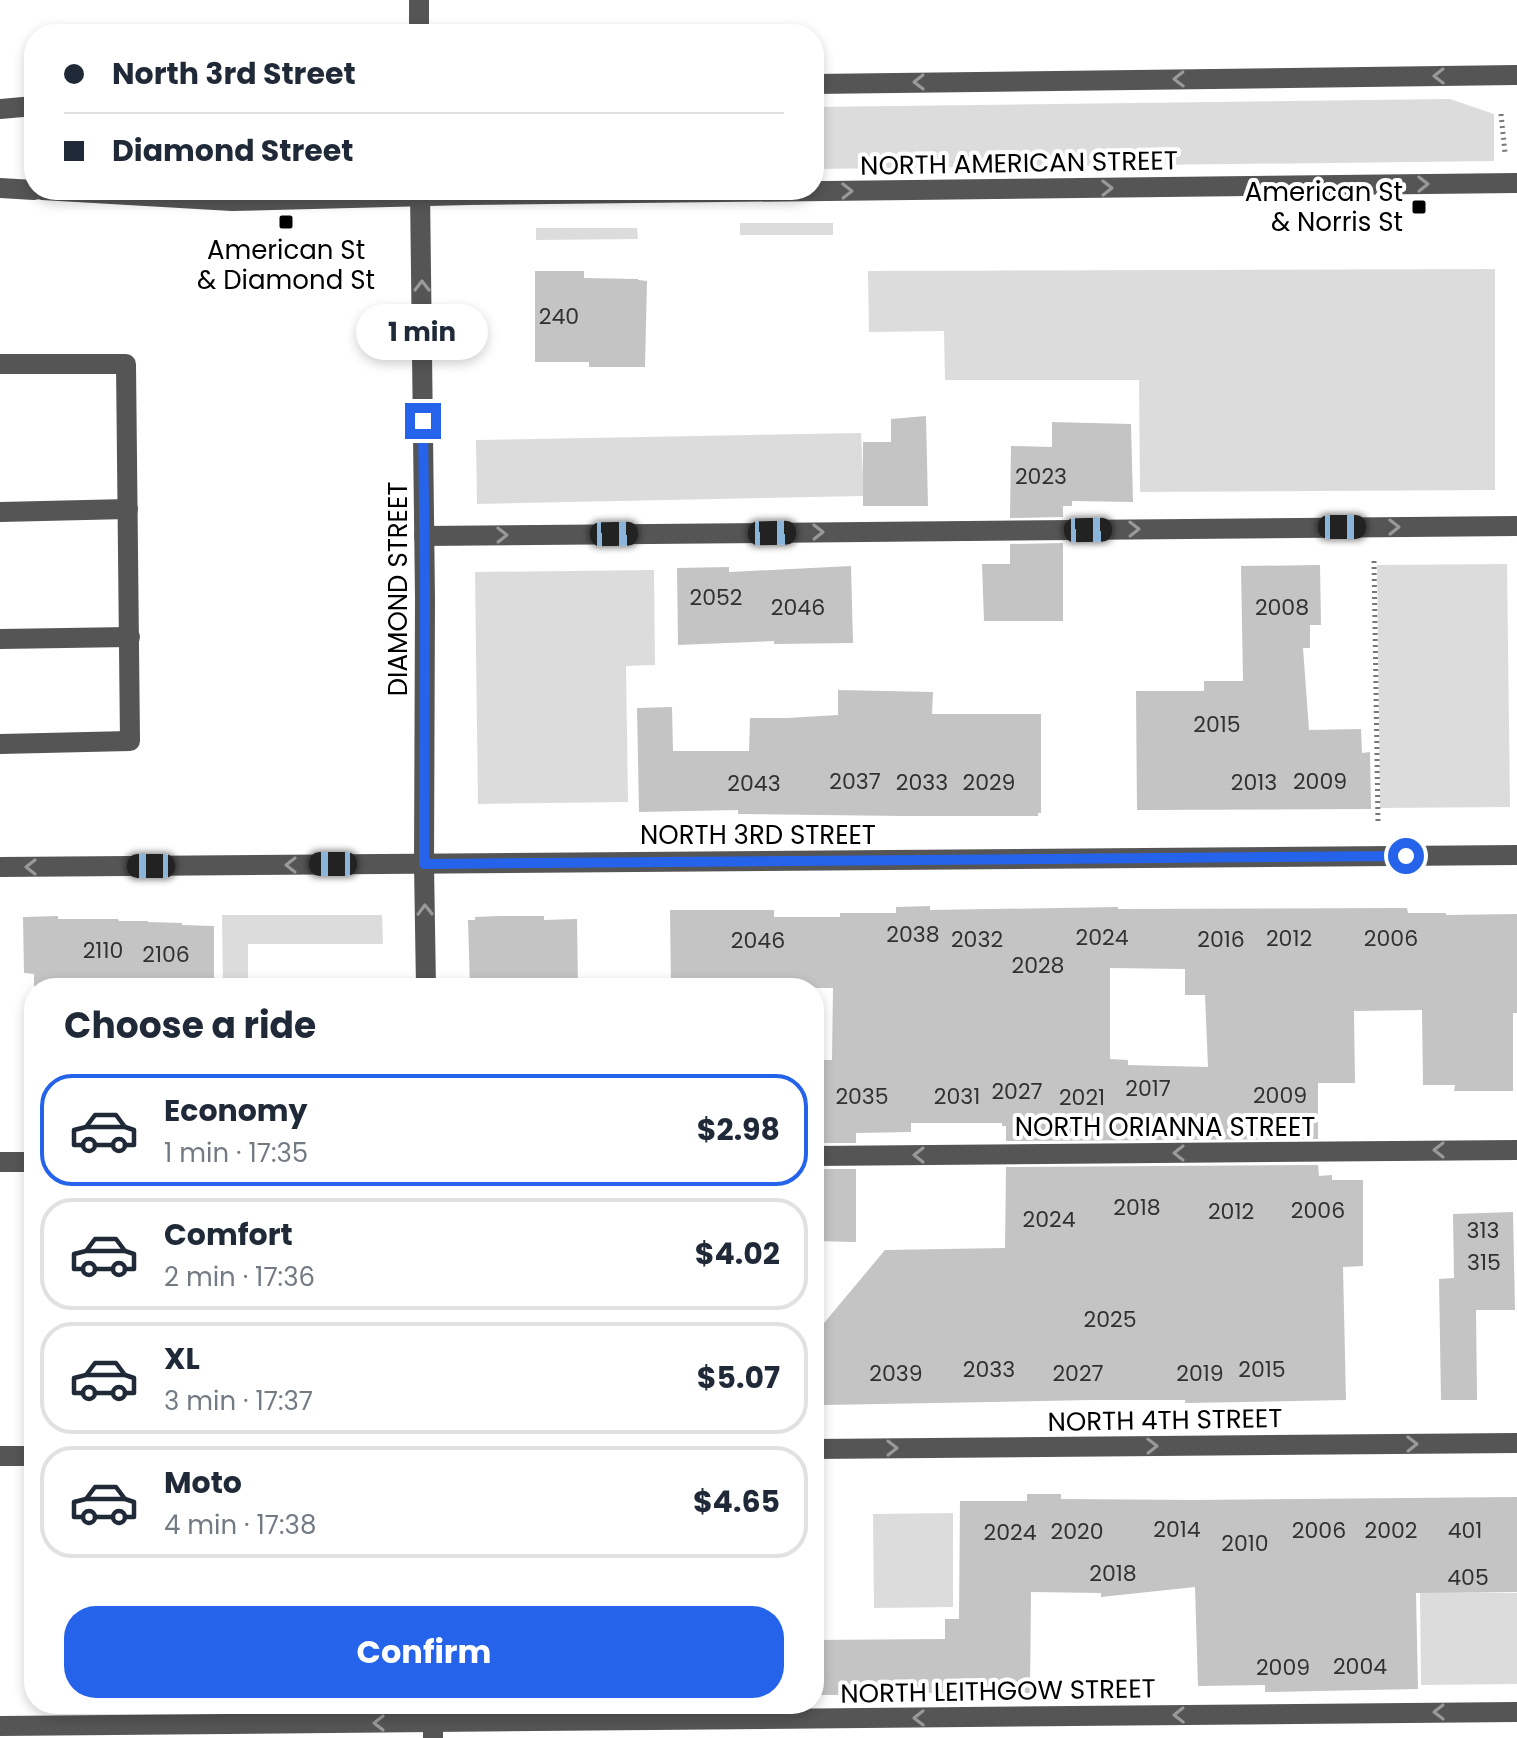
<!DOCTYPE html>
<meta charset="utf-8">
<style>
:root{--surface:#fff;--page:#f6f6f7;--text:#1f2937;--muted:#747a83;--line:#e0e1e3;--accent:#2563eb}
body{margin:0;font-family:Poppins,sans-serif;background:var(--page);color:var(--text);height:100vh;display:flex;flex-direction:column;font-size:30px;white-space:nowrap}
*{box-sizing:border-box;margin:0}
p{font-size:26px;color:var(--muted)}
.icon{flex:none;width:44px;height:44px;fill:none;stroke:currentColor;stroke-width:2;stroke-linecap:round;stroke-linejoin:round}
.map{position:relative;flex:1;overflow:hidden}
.details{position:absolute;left:24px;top:978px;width:800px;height:736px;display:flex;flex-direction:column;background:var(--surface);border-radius:32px;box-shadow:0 4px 12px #0003}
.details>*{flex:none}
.top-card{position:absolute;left:24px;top:24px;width:800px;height:176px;border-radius:32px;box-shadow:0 4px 12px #0003;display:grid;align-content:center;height:176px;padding:0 40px;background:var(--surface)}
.end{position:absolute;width:36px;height:36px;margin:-18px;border:10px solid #2563eb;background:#fff;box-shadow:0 0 0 4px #fff}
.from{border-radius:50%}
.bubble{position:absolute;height:56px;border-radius:28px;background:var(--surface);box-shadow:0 4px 12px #0003;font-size:26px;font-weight:700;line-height:56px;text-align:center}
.car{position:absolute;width:24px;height:48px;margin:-24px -12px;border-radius:10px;box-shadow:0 0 6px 2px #0007;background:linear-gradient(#222 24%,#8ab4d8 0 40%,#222 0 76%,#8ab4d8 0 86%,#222 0)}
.top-card b{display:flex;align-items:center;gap:28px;height:76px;font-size:30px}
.top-card b+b{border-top:2px solid var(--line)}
.top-card i{width:20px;height:20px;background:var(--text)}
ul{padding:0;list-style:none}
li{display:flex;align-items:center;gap:24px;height:112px;margin:0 16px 12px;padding:0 24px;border:4px solid var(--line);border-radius:32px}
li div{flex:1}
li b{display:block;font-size:30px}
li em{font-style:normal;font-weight:700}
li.current{border-color:var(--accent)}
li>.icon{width:72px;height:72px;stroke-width:1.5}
h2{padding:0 40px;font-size:36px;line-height:96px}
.cta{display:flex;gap:16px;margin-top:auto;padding:16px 40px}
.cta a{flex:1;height:92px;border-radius:32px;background:var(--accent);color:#fff;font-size:32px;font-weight:700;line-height:92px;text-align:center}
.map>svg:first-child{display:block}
.green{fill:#dcdcdc}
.building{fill:#c4c4c4;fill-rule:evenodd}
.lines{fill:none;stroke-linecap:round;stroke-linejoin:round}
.path{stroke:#777;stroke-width:5;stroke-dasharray:2 4;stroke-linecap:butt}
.minor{stroke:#555;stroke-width:20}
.oneway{stroke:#999}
.route{stroke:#2563eb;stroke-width:10}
.poi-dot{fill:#000;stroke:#fff;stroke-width:3}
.labels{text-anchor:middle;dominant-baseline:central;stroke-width:8;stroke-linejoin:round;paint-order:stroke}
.number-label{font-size:22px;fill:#313131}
.street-label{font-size:26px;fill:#000;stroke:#fff}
.poi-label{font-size:26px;fill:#000;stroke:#fff;text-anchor:end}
</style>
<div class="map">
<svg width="1517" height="1738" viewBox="0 0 1517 1738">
<rect width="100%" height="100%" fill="#fff"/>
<g class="green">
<polygon points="1450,99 1494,114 1494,161 814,169 814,107"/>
<rect x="740" y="223" width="93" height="12"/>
<polygon points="536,228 637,228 638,239 536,240"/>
<polygon points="1495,269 1495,490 1140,492 1139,380 945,380 944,331 869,332 868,271"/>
<polygon points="861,433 864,496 477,504 476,440"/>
<polygon points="1507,564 1510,807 1380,808 1377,565"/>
<polygon points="654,570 655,665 626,666 628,802 478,804 475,572"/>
<polygon points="222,915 382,915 383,944 248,944 248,988 223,988"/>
<polygon points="953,1513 953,1607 874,1608 873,1514"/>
<polygon points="1420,1592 1517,1593 1517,1684 1421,1685"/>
</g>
<g class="building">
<polygon points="535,271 584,271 584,278 638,279 638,280 647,281 645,367 589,367 589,362 535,362"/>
<polygon points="926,416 928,506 863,506 863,442 891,442 891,419"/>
<polygon points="1052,422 1131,424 1133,502 1072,501 1072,506 1063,506 1063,517 1010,518 1011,446 1052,447"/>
<polygon points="1063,543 1063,621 984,621 982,564 1010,564 1010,544"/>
<polygon points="1320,565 1321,625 1310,625 1310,648 1303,648 1309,730 1361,729 1362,753 1370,752 1371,809 1137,810 1136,691 1204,691 1204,681 1243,681 1241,566"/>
<polygon points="851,566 853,643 774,644 774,641 678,645 677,568 729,567 729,572"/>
<polygon points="838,690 933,692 932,714 1041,714 1041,813 1038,813 1038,816 903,816 738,814 738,810 639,812 637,708 672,707 673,751 749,751 750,718 787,718 838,715"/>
<path d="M930,906V910L1118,907V909L1407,908L1408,913H1446V915L1517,914V1013H1513V1091H1454L1455,1085H1423L1422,1010L1354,1011L1355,1083H1318V1139L1006,1141V1126H1002V1123H911V1132L856,1133V1143H814V1060H832L833,988H671L670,910H774V917H840V913H896V907ZM1110,968L1185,969V995H1205L1208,1067L1128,1065V1060L1110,1059Z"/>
<polygon points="58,916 58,919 118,919 119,921 148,921 148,922 182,923 182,925 214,926 214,983 149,982 149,988 34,988 34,974 24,973 23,917"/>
<polygon points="499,916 544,916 544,920 577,919 578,988 470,988 468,920 475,920 475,917"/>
<polygon points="1318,1165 1319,1176 1332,1175 1332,1180 1363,1180 1363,1266 1343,1267 1346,1400 1185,1403 1185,1400 1092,1400 824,1405 824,1323 885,1250 1005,1248 1006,1167"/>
<polygon points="814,1169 856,1169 856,1242 814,1241"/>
<polygon points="1513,1212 1515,1310 1476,1310 1477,1400 1441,1400 1439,1279 1454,1278 1453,1214"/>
<polygon points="1027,1494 1061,1494 1061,1499 1194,1500 1517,1497 1517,1592 1416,1593 1418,1689 1265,1692 1265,1685 1198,1686 1195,1587 1101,1597 1101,1593 1031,1592 1030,1693 927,1693 927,1692 860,1685 860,1695 814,1695 814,1640 945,1639 945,1619 959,1619 960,1501 1027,1501"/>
</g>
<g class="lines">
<g class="path">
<polyline points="1501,114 1505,153"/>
<polyline points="1374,561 1378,823"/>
</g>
<g class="minor">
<polyline points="419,0 419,34"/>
<polyline points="814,84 1517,75"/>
<polyline points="0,109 34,106"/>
<polyline points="0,188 34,190"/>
<polyline points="42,190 232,201 468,195 1517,183"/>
<polyline points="420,190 425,598 424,864 426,988"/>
<polyline points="0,364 126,364 130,741 0,744"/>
<polyline points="0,512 128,509"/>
<polyline points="424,536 1517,526"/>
<polyline points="0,639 130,637"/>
<polyline points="0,867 1517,855"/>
<polyline points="814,1156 1517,1150"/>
<polyline points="0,1162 34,1162"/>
<polyline points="814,1449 1517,1443"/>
<polyline points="0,1456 34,1456"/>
<polyline points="433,1704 433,1738"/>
<polyline points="0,1726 1517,1712"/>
</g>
</g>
<defs><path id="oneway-chevron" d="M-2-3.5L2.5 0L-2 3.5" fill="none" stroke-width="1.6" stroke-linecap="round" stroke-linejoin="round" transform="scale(2)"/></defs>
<g class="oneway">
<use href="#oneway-chevron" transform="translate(1439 76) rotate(179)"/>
<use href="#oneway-chevron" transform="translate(1179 79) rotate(179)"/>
<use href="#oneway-chevron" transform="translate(919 82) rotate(179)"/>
<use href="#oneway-chevron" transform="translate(1423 184) rotate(-1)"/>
<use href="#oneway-chevron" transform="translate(1107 188) rotate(-1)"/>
<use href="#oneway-chevron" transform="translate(847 191) rotate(-1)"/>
<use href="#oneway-chevron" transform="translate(422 286) rotate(-90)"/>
<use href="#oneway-chevron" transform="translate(1394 527) rotate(-1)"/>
<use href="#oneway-chevron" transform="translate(1134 529) rotate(-1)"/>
<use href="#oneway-chevron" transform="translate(818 532) rotate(-1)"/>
<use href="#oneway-chevron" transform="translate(502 535) rotate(-1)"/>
<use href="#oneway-chevron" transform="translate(291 865) rotate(180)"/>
<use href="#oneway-chevron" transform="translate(31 867) rotate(180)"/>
<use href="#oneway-chevron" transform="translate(425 910) rotate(-91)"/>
<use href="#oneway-chevron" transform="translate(1439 1150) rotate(180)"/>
<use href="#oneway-chevron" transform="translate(1179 1153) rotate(180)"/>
<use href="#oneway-chevron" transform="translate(919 1155) rotate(180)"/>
<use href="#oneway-chevron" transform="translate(1412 1444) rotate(-1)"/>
<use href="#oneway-chevron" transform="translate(1152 1446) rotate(-1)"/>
<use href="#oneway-chevron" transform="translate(892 1448) rotate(-1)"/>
<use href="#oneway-chevron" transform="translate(1439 1712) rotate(179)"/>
<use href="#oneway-chevron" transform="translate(1179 1715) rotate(179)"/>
<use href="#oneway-chevron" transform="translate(919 1718) rotate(179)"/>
<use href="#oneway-chevron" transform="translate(379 1723) rotate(180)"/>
</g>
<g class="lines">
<polyline class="route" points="423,421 425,598 424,864 1406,856"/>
</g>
<g class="poi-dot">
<rect x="1411" y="199" width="16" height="16" rx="4"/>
<rect x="278" y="214" width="16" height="16" rx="4"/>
</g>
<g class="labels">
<g class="number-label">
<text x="559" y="316">240</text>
<text x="1041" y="476">2023</text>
<text x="716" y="597">2052</text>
<text x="798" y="607">2046</text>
<text x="1282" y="607">2008</text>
<text x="1217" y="724">2015</text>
<text x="855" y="781">2037</text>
<text x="1320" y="781">2009</text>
<text x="922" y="782">2033</text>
<text x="989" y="782">2029</text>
<text x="1254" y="782">2013</text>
<text x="754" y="783">2043</text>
<text x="913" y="934">2038</text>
<text x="1102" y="937">2024</text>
<text x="1289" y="938">2012</text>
<text x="1391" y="938">2006</text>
<text x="977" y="939">2032</text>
<text x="1221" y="939">2016</text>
<text x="758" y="940">2046</text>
<text x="103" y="950">2110</text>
<text x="166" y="954">2106</text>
<text x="1038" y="965">2028</text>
<text x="1148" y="1088">2017</text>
<text x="1017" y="1091">2027</text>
<text x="1280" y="1095">2009</text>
<text x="862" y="1096">2035</text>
<text x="957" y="1096">2031</text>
<text x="1082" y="1097">2021</text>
<text x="1137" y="1207">2018</text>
<text x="1318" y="1210">2006</text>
<text x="1231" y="1211">2012</text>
<text x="1049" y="1219">2024</text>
<text x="1483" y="1230">313</text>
<text x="1484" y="1262">315</text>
<text x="1110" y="1319">2025</text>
<text x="989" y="1369">2033</text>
<text x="1262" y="1369">2015</text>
<text x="896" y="1373">2039</text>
<text x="1078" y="1373">2027</text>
<text x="1200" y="1373">2019</text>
<text x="1177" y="1529">2014</text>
<text x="1319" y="1530">2006</text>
<text x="1391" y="1530">2002</text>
<text x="1465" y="1530">401</text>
<text x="1077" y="1531">2020</text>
<text x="1010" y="1532">2024</text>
<text x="1245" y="1543">2010</text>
<text x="1113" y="1573">2018</text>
<text x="1468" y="1577">405</text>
<text x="1360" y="1666">2004</text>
<text x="1283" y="1667">2009</text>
</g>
<g class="street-label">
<text transform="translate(1019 163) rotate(-1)">NORTH AMERICAN STREET</text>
<text transform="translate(398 589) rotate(-90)">DIAMOND STREET</text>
<text x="758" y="835">NORTH 3RD STREET</text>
<text x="1165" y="1127">NORTH ORIANNA STREET</text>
<text transform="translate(1165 1420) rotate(-1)">NORTH 4TH STREET</text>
<text transform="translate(998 1691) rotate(-1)">NORTH LEITHGOW STREET</text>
</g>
<g class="poi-label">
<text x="1403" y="192">American St<tspan x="1403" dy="30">&amp; Norris St</tspan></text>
<text x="286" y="250" text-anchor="middle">American St<tspan x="286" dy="30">&amp; Diamond St</tspan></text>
</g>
</g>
</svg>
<i class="end from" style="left:1406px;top:856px"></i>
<i class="end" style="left:423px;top:421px"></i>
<div class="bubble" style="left:356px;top:304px;width:132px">1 min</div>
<i class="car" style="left:1342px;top:527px;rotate:90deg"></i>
<i class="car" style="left:1088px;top:530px;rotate:89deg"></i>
<i class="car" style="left:772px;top:533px;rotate:89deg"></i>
<i class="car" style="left:614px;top:534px;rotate:89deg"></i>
<i class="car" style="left:333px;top:864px;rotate:270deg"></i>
<i class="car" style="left:151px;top:866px;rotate:270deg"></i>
<div class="top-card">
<b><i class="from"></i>North 3rd Street</b>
<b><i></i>Diamond Street</b>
</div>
<section class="details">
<h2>Choose a ride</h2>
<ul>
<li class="current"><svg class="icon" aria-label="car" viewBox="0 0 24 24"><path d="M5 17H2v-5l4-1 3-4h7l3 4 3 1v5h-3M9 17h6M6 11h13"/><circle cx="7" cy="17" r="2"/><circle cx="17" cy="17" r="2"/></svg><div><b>Economy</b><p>1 min · 17:35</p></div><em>$2.98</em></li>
<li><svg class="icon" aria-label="car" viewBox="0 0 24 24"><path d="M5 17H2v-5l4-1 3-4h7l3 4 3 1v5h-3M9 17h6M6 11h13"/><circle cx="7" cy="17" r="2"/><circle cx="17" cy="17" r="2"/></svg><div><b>Comfort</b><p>2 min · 17:36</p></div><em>$4.02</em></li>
<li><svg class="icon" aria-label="car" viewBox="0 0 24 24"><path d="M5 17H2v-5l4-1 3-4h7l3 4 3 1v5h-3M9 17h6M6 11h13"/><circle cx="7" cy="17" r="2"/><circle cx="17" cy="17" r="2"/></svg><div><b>XL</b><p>3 min · 17:37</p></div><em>$5.07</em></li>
<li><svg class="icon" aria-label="car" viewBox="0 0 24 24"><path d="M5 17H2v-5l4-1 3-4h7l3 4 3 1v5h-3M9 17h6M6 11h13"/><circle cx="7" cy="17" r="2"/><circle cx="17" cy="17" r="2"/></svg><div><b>Moto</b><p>4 min · 17:38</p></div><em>$4.65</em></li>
</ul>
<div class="cta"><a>Confirm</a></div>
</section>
</div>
